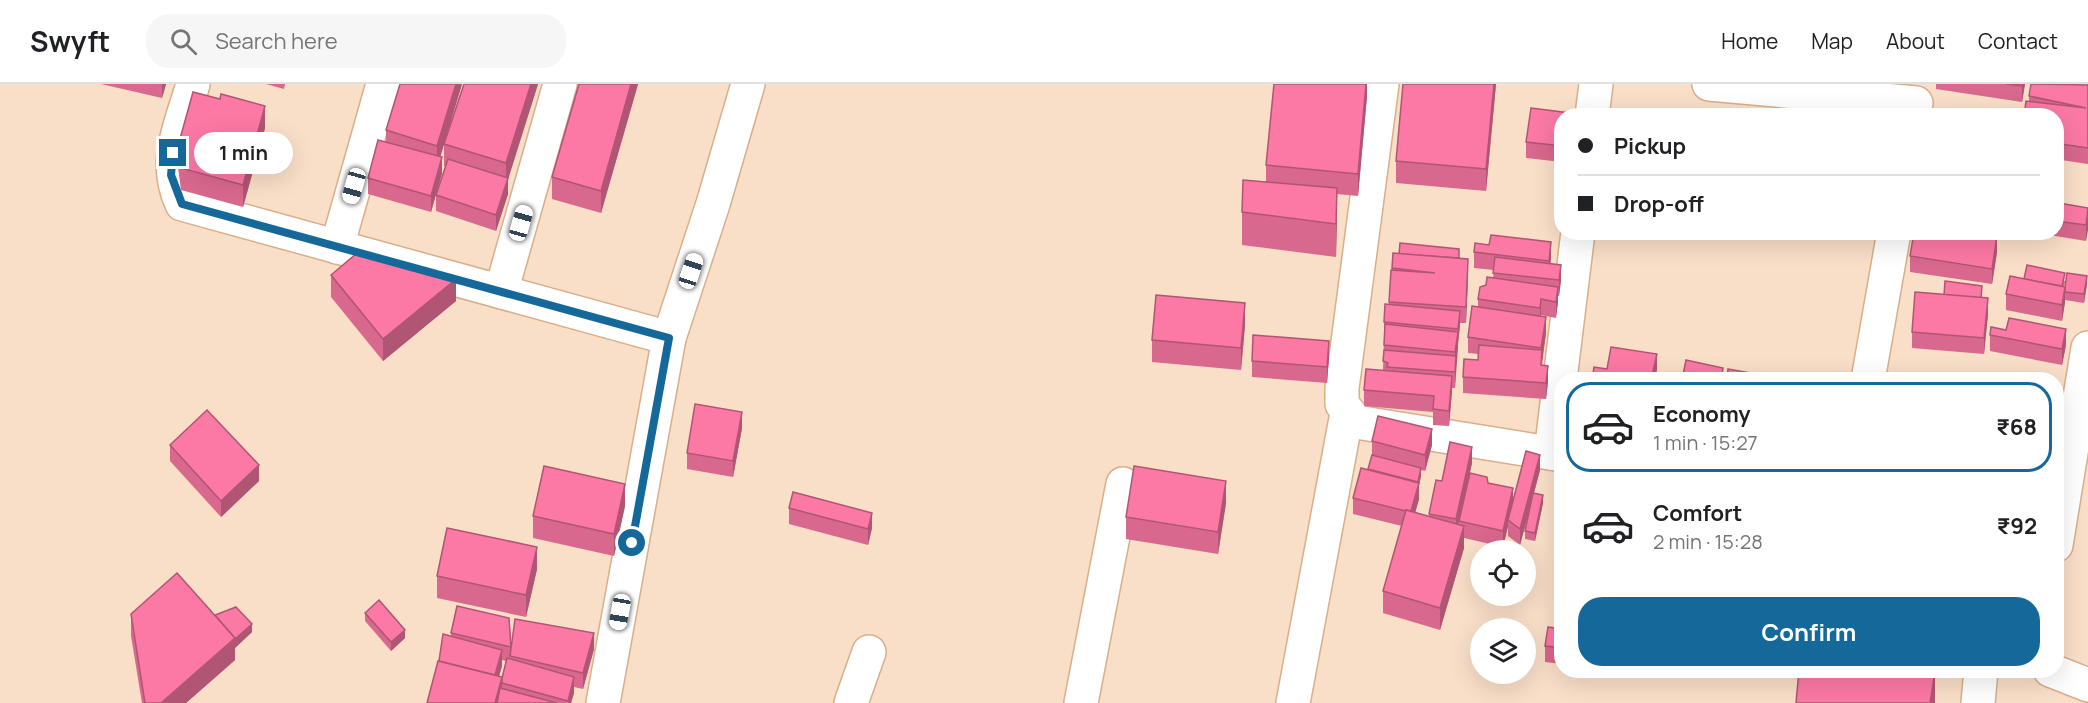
<!DOCTYPE html>
<meta charset="utf-8">
<style>
:root{--surface:#fff;--page:#f6f6f6;--text:#202124;--muted:#757577;--line:#e0e0e0;--accent:#15699a}
body{margin:0;font-family:Manrope,sans-serif;background:var(--page);color:var(--text);height:100vh;display:flex;flex-direction:column;font-size:22px;white-space:nowrap}
*{box-sizing:border-box;margin:0}
p{font-size:20px;color:var(--muted)}
.icon{flex:none;width:33px;height:33px;fill:none;stroke:currentColor;stroke-width:2;stroke-linecap:round;stroke-linejoin:round}
.map{position:relative;flex:1;overflow:hidden}
.details{position:absolute;left:1554px;top:288px;width:510px;height:306px;display:flex;flex-direction:column;background:var(--surface);border-radius:24px;box-shadow:0 6px 24px #0002}
.details>*{flex:none}
.banner{position:absolute;left:1554px;top:24px;width:510px;height:132px;border-radius:24px;box-shadow:0 6px 24px #0002;display:grid;align-content:center;height:132px;padding:0 24px;background:var(--surface)}
.buttons{position:absolute;left:1470px;top:456px;display:grid;gap:12px}
.buttons a{display:grid;place-items:center;width:66px;height:66px;border-radius:50%;background:var(--surface);box-shadow:0 6px 24px #0002;font-size:30px}
.end{position:absolute;width:27px;height:27px;margin:-14px;border:8px solid #15699a;background:#fff;box-shadow:0 0 0 3px #fff}
.from{border-radius:50%}
.bubble{position:absolute;height:42px;border-radius:21px;background:var(--surface);box-shadow:0 6px 24px #0002;font-size:20px;font-weight:700;line-height:42px;text-align:center}
.car{position:absolute;width:18px;height:36px;margin:-18px -9px;border-radius:8px;box-shadow:0 0 4px 2px #0007;background:linear-gradient(#fff 24%,#345 0 40%,#fff 0 76%,#345 0 86%,#fff 0)}
.banner b{display:flex;align-items:center;gap:21px;height:57px;font-size:22px}
.banner b+b{border-top:2px solid var(--line)}
.banner i{width:15px;height:15px;background:var(--text)}
ul{padding:10px 0 0;list-style:none}
li{display:flex;align-items:center;gap:18px;height:90px;margin:0 12px 9px;padding:0 12px;border:3px solid transparent;border-radius:24px}
li div{flex:1}
li b{display:block;font-size:22px}
li em{font-style:normal;font-weight:700}
li.selected{border-color:var(--accent)}
li>.icon{width:54px;height:54px;stroke-width:1.5}
.primary-button{display:flex;gap:12px;margin-top:auto;padding:12px 24px}
.primary-button a{flex:1;height:69px;border-radius:24px;background:var(--accent);color:#fff;font-size:24px;font-weight:700;line-height:69px;text-align:center}
header{display:flex;align-items:center;gap:36px;box-sizing:border-box;height:84px;padding:0 30px;background:var(--surface);border-bottom:2px solid var(--line)}
header strong{font-size:28px}
nav{display:flex;gap:33px;margin-inline-start:auto;font-size:21px}
.search{width:420px;height:54px;background:var(--page);display:flex;align-items:center;gap:15px;box-sizing:border-box;padding:0 21px;border-radius:24px;color:var(--muted);font-size:22px}
.map>svg:first-child{display:block}
.lines{fill:none;stroke-linecap:round;stroke-linejoin:round}
.street-casing{stroke:#d9ae89;stroke-width:36}
.street{stroke:#fff;stroke-width:33}
.wall{fill:#d8688d;fill-rule:evenodd}
.shaded-wall{fill:#b05573}
.building{fill:#fb79a4;stroke:#b05573;stroke-width:1.5}
.route{stroke:#15699a;stroke-width:8}
</style>
<header>
<strong>Swyft</strong>
<div class="search"><svg class="icon" aria-label="search" viewBox="0 0 24 24"><circle cx="10" cy="10" r="6"/><path d="M15 15l6 6"/></svg>Search here</div>
<nav><a>Home</a><a>Map</a><a>About</a><a>Contact</a></nav>
</header>
<div class="map">
<svg width="2088" height="619" viewBox="0 0 2088 619">
<rect width="100%" height="100%" fill="#f9dec8"/>
<g class="lines">
<g class="street-casing">
<g id="street">
<path d="M193,0C181,42 162,77 182,120L669,254"/>
<polyline points="1382,0 1342,304 1342,320 1356,338 1562,371"/>
<polyline points="1709,0 1916,19"/>
<polyline points="1592,32 1596,0"/>
<polyline points="337,163 383,0"/>
<polyline points="501,208 560,0"/>
<polyline points="1868,296 1894,148"/>
<polyline points="1551,369 1578,148"/>
<polyline points="2056,461 2088,264"/>
<polyline points="2050,586 2088,601"/>
<polyline points="603,619 669,254 713,120 748,0"/>
<polyline points="851,619 869,568"/>
<polyline points="1081,619 1123,400"/>
<polyline points="1293,619 1347,329"/>
<polyline points="1978,619 1981,586"/>
</g>
</g>
<use href="#street" class="street"/>
</g>
<g class="wall">
<polygon points="101,0 166,0 162,14"/>
<polygon points="266,0 285,0 284,5"/>
<polygon points="400,0 462,0 440,72 442,89 431,128 368,110 368,94 386,58 386,46"/>
<polygon points="538,0 508,94 508,110 496,147 436,127 436,111 446,83 444,82 444,60"/>
<polygon points="579,0 638,0 601,129 552,115 552,93"/>
<polygon points="1367,0 1367,12 1358,112 1337,110 1336,173 1242,161 1242,128 1266,98 1266,81"/>
<polygon points="1496,0 1486,107 1396,99 1396,77"/>
<polygon points="1936,0 2025,0 2022,18 1936,5"/>
<polygon points="2088,1 2088,80 2061,76 2061,72 2056,71 2056,32 2029,17 2029,12"/>
<polygon points="1562,32 1562,78 1526,74 1526,58"/>
<polygon points="265,44 243,123 181,106 178,84 178,62"/>
<polygon points="2056,123 2088,124 2086,157 2031,148 2056,148"/>
<polygon points="1474,168 1551,174 1550,179 1561,196 1559,212 1558,212 1556,234 1541,231 1541,232 1546,249 1542,281 1548,297 1546,315 1463,309 1463,293 1478,276 1478,270 1468,269 1468,253 1478,223 1478,215 1486,201 1493,194 1494,186 1474,184"/>
<polygon points="1997,168 1992,200 1910,188 1910,172"/>
<polygon points="1393,169 1459,174 1468,191 1466,239 1460,239 1456,276 1455,304 1452,304 1449,342 1433,341 1433,328 1364,322 1364,306 1383,286 1384,254 1384,238 1389,220"/>
<polygon points="331,191 456,217 383,277 331,213"/>
<polygon points="2024,195 2065,197 2064,203 2087,200 2084,219 2065,216 2062,237 2006,226 2006,210"/>
<polygon points="1982,210 1982,214 1988,230 1984,270 1912,264 1912,248 1944,211"/>
<polygon points="1245,241 1241,286 1152,278 1152,256"/>
<polygon points="1990,251 2066,261 2062,281 1990,267"/>
<polygon points="1329,273 1327,299 1252,293 1252,277"/>
<polygon points="742,344 733,393 687,385 687,369"/>
<polygon points="1372,357 1432,361 1425,387 1421,386 1421,392 1419,401 1419,415 1415,428 1429,432 1442,397 1472,379 1458,441 1459,441 1459,437 1488,399 1513,417 1540,386 1534,409 1543,419 1535,457 1525,455 1525,447 1531,420 1520,461 1508,452 1508,442 1503,463 1464,454 1464,464 1440,546 1383,529 1383,507 1402,442 1353,430 1353,414 1368,386 1372,371"/>
<polygon points="170,361 259,397 221,433 170,377"/>
<polygon points="1226,419 1218,470 1126,455 1126,433"/>
<polygon points="625,422 614,472 533,454 533,432"/>
<polygon points="789,424 872,444 868,461 789,440"/>
<polygon points="537,485 526,533 437,514 437,492"/>
<polygon points="1562,520 1562,580 1545,578 1545,562 1555,544 1555,538"/>
<polygon points="365,529 405,554 391,567 365,537"/>
<polygon points="131,530 215,531 252,548 235,564 235,576 186,619 142,619 131,552"/>
<path d="M451,549L511,562L594,565L583,605L574,603V609L571,619H427L451,552ZM502,576L506,577L502,593L499,592L502,582Z"/>
</g>
<g class="shaded-wall">
<polygon points="162,0 166,0 162,14"/>
<polygon points="456,0 462,0 437,84 437,62"/>
<polygon points="531,0 538,0 507,99 508,94 508,110 496,147 496,131 506,101 506,79"/>
<polygon points="631,0 638,0 601,129 601,107"/>
<polygon points="1366,0 1367,0 1367,12 1358,112 1358,90"/>
<polygon points="1494,0 1496,0 1486,107 1486,85"/>
<polygon points="2022,0 2025,0 2022,18"/>
<polygon points="265,22 265,44 243,123 243,101"/>
<polygon points="442,73 442,89 431,128 431,112"/>
<polygon points="1337,104 1337,137 1336,173 1336,140"/>
<polygon points="2088,130 2088,146 2086,157 2086,141"/>
<polygon points="1997,152 1997,168 1992,200 1992,185"/>
<polygon points="1551,158 1551,174 1549,193 1549,177"/>
<polygon points="1468,175 1468,191 1466,239 1466,223"/>
<polygon points="1561,181 1561,196 1559,212 1559,196"/>
<polygon points="2087,192 2087,200 2084,219 2084,210"/>
<polygon points="456,195 456,217 383,277 383,255"/>
<polygon points="1558,203 1558,219 1556,234 1556,218"/>
<polygon points="2065,203 2065,219 2062,237 2062,221"/>
<polygon points="1988,214 1988,230 1984,270 1984,254"/>
<polygon points="1541,215 1541,231 1540,240 1540,224"/>
<polygon points="1245,219 1245,241 1241,286 1241,264"/>
<polygon points="1460,227 1460,242 1458,261 1458,245"/>
<polygon points="1546,233 1546,249 1542,276 1541,297 1541,264"/>
<polygon points="2066,245 2066,261 2062,281 2062,265"/>
<polygon points="1458,248 1458,264 1455,304 1455,268"/>
<polygon points="1329,257 1329,273 1327,299 1327,283"/>
<polygon points="1657,270 1657,286 1655,296 1651,296"/>
<polygon points="1548,282 1548,297 1546,315 1546,299"/>
<polygon points="1452,292 1452,308 1449,342 1449,327"/>
<polygon points="742,328 742,344 733,393 733,377"/>
<polygon points="1432,345 1432,361 1425,387 1425,371"/>
<polygon points="1472,363 1472,379 1456,451 1456,435"/>
<polygon points="1540,371 1540,386 1520,461 1520,445"/>
<polygon points="259,381 259,397 221,433 221,417"/>
<polygon points="1421,384 1421,392 1419,401 1419,415 1411,444 1411,429"/>
<polygon points="1226,397 1226,419 1218,470 1218,448"/>
<polygon points="625,400 625,422 614,472 614,450"/>
<polygon points="1513,404 1513,420 1508,436 1508,442 1503,463 1503,447"/>
<polygon points="1543,411 1543,419 1535,457 1535,449"/>
<polygon points="872,429 872,444 868,461 868,445"/>
<polygon points="1464,442 1464,464 1440,546 1440,524"/>
<polygon points="537,463 537,485 526,533 526,511"/>
<polygon points="252,540 252,548 235,564 235,555"/>
<polygon points="405,546 405,554 391,567 391,558"/>
<polygon points="594,549 594,565 583,605 583,589"/>
<polygon points="235,554 235,576 186,619 161,619"/>
<polygon points="502,566 502,582 494,610 494,594"/>
<polygon points="1935,587 1935,619 1930,619"/>
<polygon points="502,593 502,615 501,619 495,619"/>
<polygon points="574,593 574,609 571,619 568,619"/>
</g>
<g class="building">
<polygon points="400,0 456,0 437,62 386,46"/>
<polygon points="464,0 531,0 506,79 444,60"/>
<polygon points="579,0 631,0 601,107 552,93"/>
<polygon points="1274,0 1366,0 1358,90 1266,81"/>
<polygon points="1403,0 1494,0 1486,85 1396,77"/>
<polygon points="2006,0 2022,0 2022,2"/>
<polygon points="2031,0 2088,1 2088,64 2061,60 2061,56 2056,55 2056,32 2024,32 2026,17 2086,24 2029,12"/>
<polygon points="193,8 220,15 221,10 265,22 243,101 181,84 178,62"/>
<polygon points="1531,24 1570,29 1570,32 1562,32 1562,62 1526,58"/>
<polygon points="378,56 442,73 431,112 368,94"/>
<polygon points="448,75 508,94 496,131 436,111"/>
<polygon points="1243,96 1337,104 1336,140 1242,128"/>
<polygon points="2059,119 2088,124 2086,141 2056,137 2056,123"/>
<polygon points="1914,148 1975,148 1997,152 1992,185 1910,172"/>
<polygon points="1491,151 1551,158 1549,177 1474,168 1475,159 1489,161"/>
<polygon points="1400,159 1459,165 1459,174 1399,170"/>
<polygon points="357,169 456,195 383,255 331,191"/>
<polygon points="1393,169 1468,175 1466,223 1389,218 1391,186 1435,189 1392,184"/>
<polygon points="1495,173 1561,181 1559,196 1493,189"/>
<polygon points="2027,181 2065,189 2062,202 2024,195"/>
<polygon points="2067,189 2087,192 2084,210 2065,208 2065,203"/>
<polygon points="2010,192 2065,203 2062,221 2006,210"/>
<polygon points="1487,193 1558,203 1556,218 1541,215 1540,224 1478,215 1480,203 1486,201"/>
<polygon points="1945,197 1982,202 1981,214 1944,211"/>
<polygon points="1915,208 1988,214 1984,254 1912,248"/>
<polygon points="1156,211 1245,219 1241,264 1152,256"/>
<polygon points="1385,220 1460,227 1458,245 1384,238"/>
<polygon points="1472,222 1546,233 1541,264 1468,253"/>
<polygon points="2009,234 2066,245 2062,265 1990,251 1991,243 2006,246"/>
<polygon points="1385,240 1458,248 1455,268 1384,261"/>
<polygon points="1253,251 1329,257 1327,283 1252,277"/>
<polygon points="1479,261 1542,266 1541,281 1548,282 1546,299 1463,293 1464,275 1478,276"/>
<polygon points="1611,263 1657,270 1651,296 1592,296 1594,283 1607,285"/>
<polygon points="1384,266 1456,272 1455,288 1387,283 1388,279 1383,277"/>
<polygon points="1686,276 1723,284 1721,296 1682,296"/>
<polygon points="1366,285 1452,292 1449,327 1433,325 1434,312 1364,306"/>
<polygon points="1728,285 1757,290 1756,296 1727,296"/>
<polygon points="695,320 742,328 733,377 687,369"/>
<polygon points="207,326 259,381 221,417 170,361"/>
<polygon points="1378,332 1432,345 1425,371 1372,357"/>
<polygon points="1450,358 1472,363 1456,435 1429,430 1436,396 1442,397"/>
<polygon points="1526,367 1540,371 1520,445 1508,436"/>
<polygon points="1372,371 1421,384 1418,398 1368,385"/>
<polygon points="544,382 625,400 614,450 533,432"/>
<polygon points="1134,382 1226,397 1218,448 1126,433"/>
<polygon points="1361,384 1419,399 1411,427 1406,426 1406,427 1353,414"/>
<polygon points="1470,389 1487,393 1488,399 1513,404 1503,447 1459,437"/>
<polygon points="793,408 872,429 868,445 789,424"/>
<polygon points="1533,409 1543,411 1535,449 1525,447"/>
<polygon points="1406,426 1464,442 1440,524 1383,507"/>
<polygon points="447,444 537,463 526,511 437,492"/>
<polygon points="177,489 235,554 161,619 145,619 131,530"/>
<polygon points="379,516 405,546 391,558 365,529"/>
<polygon points="1557,519 1562,520 1562,539 1555,538"/>
<polygon points="457,522 509,534 511,563 451,549"/>
<polygon points="236,523 252,540 235,555 235,554 215,531"/>
<polygon points="515,535 594,549 583,589 510,572"/>
<polygon points="1548,543 1562,545 1562,564 1545,562"/>
<polygon points="443,550 502,566 495,591 439,577"/>
<polygon points="507,574 574,593 568,617 502,599 502,594"/>
<polygon points="438,577 502,593 495,619 427,619"/>
<polygon points="1799,586 1927,586 1935,587 1930,619 1796,619"/>
<polygon points="500,604 557,619 497,619"/>
</g>
<g class="lines">
<polyline class="route" points="173,69 171,91 182,120 669,254 632,459"/>
</g>
</svg>
<div class="buttons">
<a><svg class="icon" aria-label="locate" viewBox="0 0 24 24"><circle cx="12" cy="12" r="6"/><path d="M12 2v4M12 18v4M2 12h4M18 12h4"/></svg></a>
<a><svg class="icon" aria-label="layers" viewBox="0 0 24 24"><path d="M12 4l9 5-9 5-9-5zM3 14l9 5 9-5"/></svg></a>
</div>
<i class="end from" style="left:632px;top:459px"></i>
<i class="end" style="left:173px;top:69px"></i>
<div class="bubble" style="left:194px;top:48px;width:99px">1 min</div>
<i class="car" style="left:354px;top:102px;rotate:196deg"></i>
<i class="car" style="left:521px;top:139px;rotate:16deg"></i>
<i class="car" style="left:691px;top:187px;rotate:18deg"></i>
<i class="car" style="left:620px;top:528px;rotate:190deg"></i>
<div class="banner">
<b><i class="from"></i>Pickup</b>
<b><i></i>Drop-off</b>
</div>
<section class="details">
<ul>
<li class="selected"><svg class="icon" aria-label="car" viewBox="0 0 24 24"><path d="M5 17H2v-5l4-1 3-4h7l3 4 3 1v5h-3M9 17h6M6 11h13"/><circle cx="7" cy="17" r="2"/><circle cx="17" cy="17" r="2"/></svg><div><b>Economy</b><p>1 min · 15:27</p></div><em>₹68</em></li>
<li><svg class="icon" aria-label="car" viewBox="0 0 24 24"><path d="M5 17H2v-5l4-1 3-4h7l3 4 3 1v5h-3M9 17h6M6 11h13"/><circle cx="7" cy="17" r="2"/><circle cx="17" cy="17" r="2"/></svg><div><b>Comfort</b><p>2 min · 15:28</p></div><em>₹92</em></li>
</ul>
<div class="primary-button"><a>Confirm</a></div>
</section>
</div>
